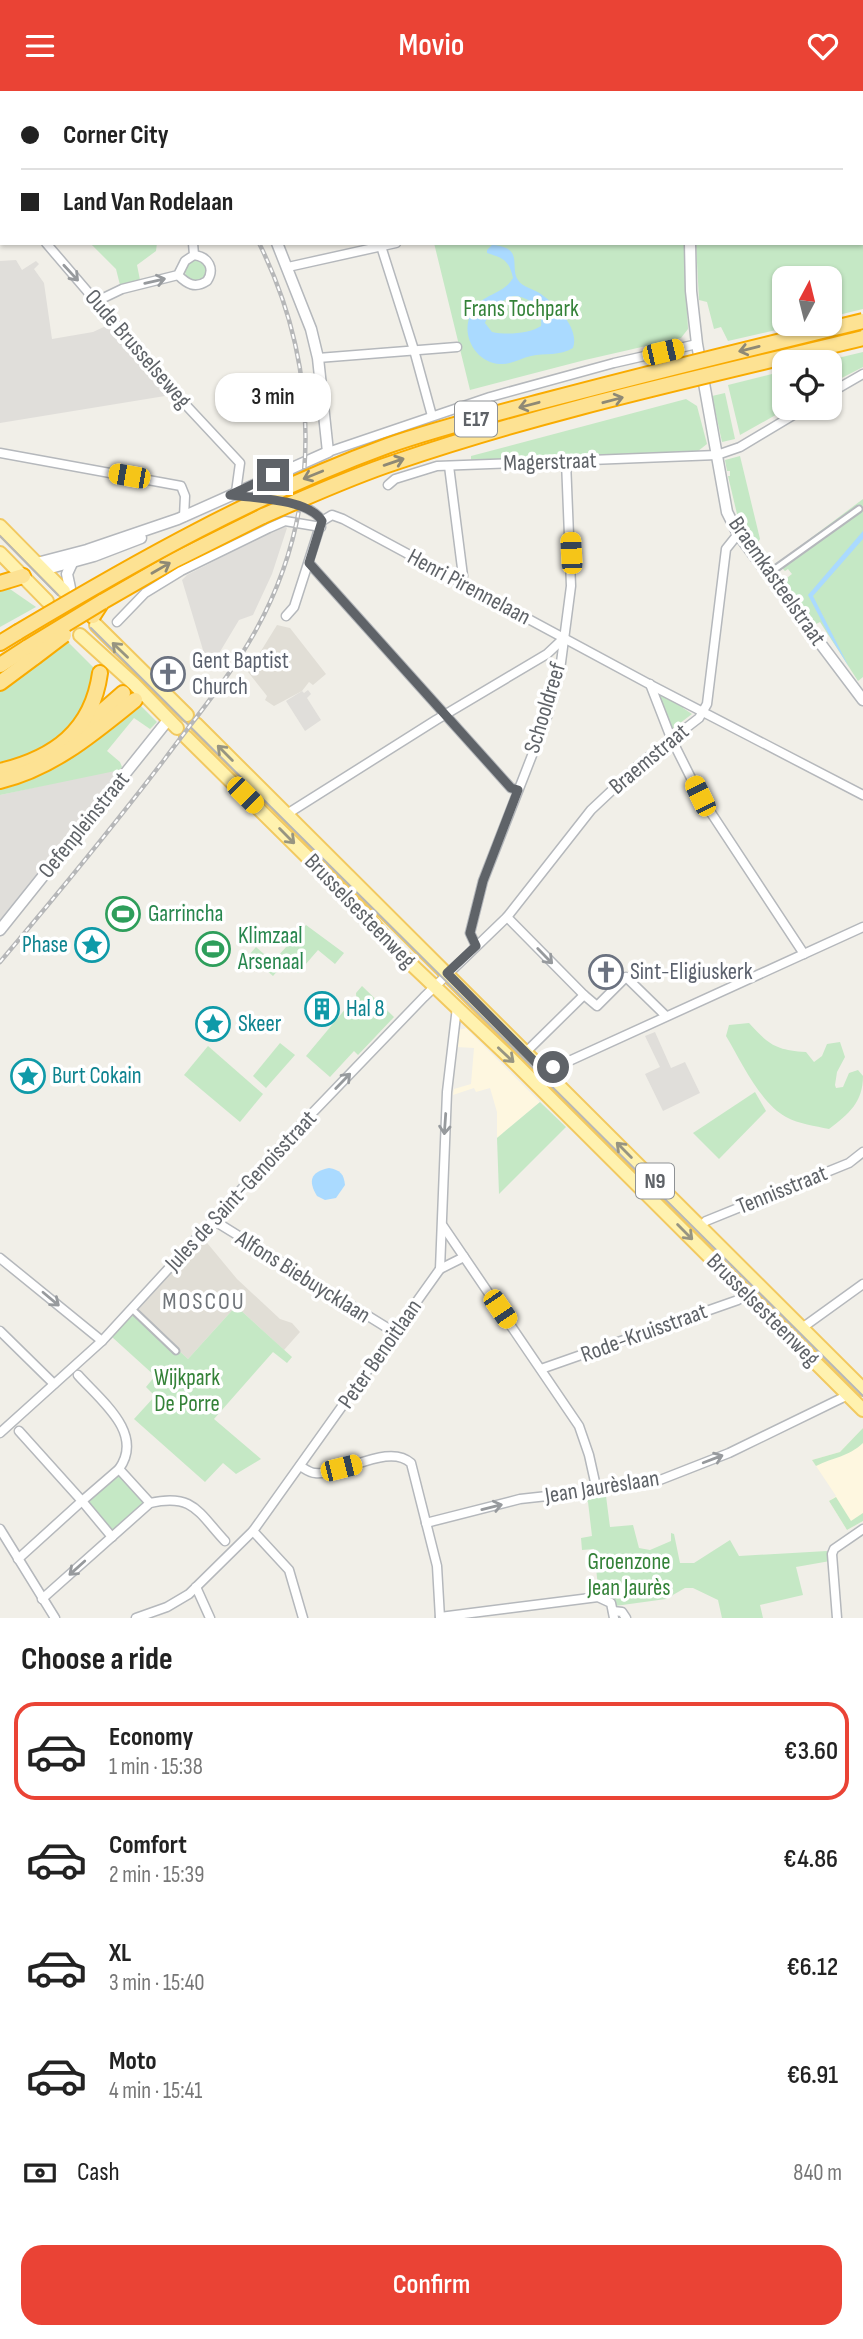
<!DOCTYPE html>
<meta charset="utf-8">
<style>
:root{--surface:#fff;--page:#f6f6f6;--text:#222;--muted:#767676;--line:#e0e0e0;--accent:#ea4335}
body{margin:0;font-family:"Sofia Sans Condensed",sans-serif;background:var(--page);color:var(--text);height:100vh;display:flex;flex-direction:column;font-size:26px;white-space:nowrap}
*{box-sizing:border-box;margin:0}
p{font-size:23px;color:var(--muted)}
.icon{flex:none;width:38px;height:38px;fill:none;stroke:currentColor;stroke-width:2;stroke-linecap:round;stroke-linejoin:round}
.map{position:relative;height:1527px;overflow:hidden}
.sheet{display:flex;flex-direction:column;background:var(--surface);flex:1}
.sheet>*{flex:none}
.banner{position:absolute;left:0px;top:0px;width:864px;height:154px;box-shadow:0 2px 5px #0004;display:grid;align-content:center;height:154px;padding:0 21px;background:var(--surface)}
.needle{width:46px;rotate:7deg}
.buttons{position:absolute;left:772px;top:175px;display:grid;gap:14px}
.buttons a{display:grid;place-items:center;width:70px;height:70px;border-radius:14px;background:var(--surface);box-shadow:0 2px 5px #0004;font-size:35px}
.end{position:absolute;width:32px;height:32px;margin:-16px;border:9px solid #5f6368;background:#fff;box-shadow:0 0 0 4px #fff}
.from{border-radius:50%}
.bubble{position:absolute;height:49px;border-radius:21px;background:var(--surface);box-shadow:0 2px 5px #0004;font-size:23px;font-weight:600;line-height:49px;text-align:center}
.car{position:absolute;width:21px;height:42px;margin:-21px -10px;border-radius:9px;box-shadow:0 0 5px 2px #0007;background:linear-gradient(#f5c518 24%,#345 0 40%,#f5c518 0 76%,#345 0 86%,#f5c518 0)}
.banner b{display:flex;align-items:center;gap:24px;height:66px;font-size:26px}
.banner b+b{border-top:2px solid var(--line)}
.banner i{width:18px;height:18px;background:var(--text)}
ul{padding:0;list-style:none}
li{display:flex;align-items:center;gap:21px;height:98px;margin:0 14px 10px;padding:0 7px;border:4px solid transparent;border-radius:21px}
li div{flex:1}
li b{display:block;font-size:26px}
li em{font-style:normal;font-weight:600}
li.selected{border-color:var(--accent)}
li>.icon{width:63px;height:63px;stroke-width:1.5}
h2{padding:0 21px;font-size:32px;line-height:84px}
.pay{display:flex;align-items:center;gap:18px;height:77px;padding:0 21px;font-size:26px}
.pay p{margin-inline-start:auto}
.action{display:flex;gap:14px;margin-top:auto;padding:14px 21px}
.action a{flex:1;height:80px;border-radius:21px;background:var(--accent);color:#fff;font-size:28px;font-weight:600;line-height:80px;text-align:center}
header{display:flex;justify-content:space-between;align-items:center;height:91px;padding:0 21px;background:var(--accent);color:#fff;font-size:32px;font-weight:600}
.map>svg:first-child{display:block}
.commercial{fill:#fef7e0}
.industrial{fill:#e0deda}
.education{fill:#e1ded6}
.green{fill:#c5e8c5}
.water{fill:#aadaff;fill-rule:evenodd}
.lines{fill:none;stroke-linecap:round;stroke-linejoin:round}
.pedestrian-casing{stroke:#b5b8bc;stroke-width:9}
.minor-casing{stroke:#b5b8bc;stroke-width:11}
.tertiary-casing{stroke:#b5b8bc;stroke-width:13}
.primary-casing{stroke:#f2c960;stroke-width:16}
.motorway-casing{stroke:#f9ab00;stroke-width:18}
.pedestrian{stroke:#fff;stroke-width:5}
.minor{stroke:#fff;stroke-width:8}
.tertiary{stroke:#fff;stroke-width:10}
.primary{stroke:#fff2af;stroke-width:12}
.motorway{stroke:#fde293;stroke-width:14}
.tram{stroke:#b6b7b8;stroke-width:2}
.rail-casing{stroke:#b6b7b8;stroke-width:4.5}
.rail{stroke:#fff;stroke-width:2;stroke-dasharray:5;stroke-linecap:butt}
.motorway-bridge-casing{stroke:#f9ab00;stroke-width:18;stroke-linecap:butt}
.motorway-bridge{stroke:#fde293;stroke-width:14}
.oneway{stroke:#979a9d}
.oneway2{stroke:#8e8975}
.oneway3{stroke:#979581}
.route{stroke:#5f6368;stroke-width:9}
.labels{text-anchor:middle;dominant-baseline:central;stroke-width:7;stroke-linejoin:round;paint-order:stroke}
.shield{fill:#fff;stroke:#8f9295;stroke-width:2}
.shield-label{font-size:21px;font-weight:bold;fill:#5f6368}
.park-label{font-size:23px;fill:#348238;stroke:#fff}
.street-label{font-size:23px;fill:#5f6368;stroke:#fff}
.worship-label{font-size:23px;fill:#5b616d;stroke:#fff;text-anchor:start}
.leisure-label{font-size:23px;fill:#27864d;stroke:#fff;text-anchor:start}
.culture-label{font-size:23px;fill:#0d838f;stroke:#fff;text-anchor:start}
.neighbourhood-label{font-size:24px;letter-spacing:2px;fill:#70757a;stroke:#fff}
</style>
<header><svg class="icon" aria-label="menu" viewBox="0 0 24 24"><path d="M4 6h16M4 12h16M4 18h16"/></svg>Movio<svg class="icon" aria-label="heart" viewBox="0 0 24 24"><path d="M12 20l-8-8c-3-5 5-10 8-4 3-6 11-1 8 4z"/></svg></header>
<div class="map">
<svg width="863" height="1527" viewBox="0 0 863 1527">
<rect width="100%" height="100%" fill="#f1efe8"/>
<g class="commercial">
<polygon points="466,937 540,1011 497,1047 497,1021 490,997 476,1001 474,997 453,1004 454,998 471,993 474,957 457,956 459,939"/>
<polygon points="863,1337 863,1430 847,1439 829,1410 836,1405 812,1369 840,1361"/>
</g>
<g class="industrial">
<polygon points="16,169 22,179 36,170 39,173 34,178 44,192 52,248 93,241 108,234 167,302 165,305 0,332 0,170"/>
<polygon points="284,434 287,437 272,483 253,524 239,529 209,579 182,489 187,484"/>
<polygon points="308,599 311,603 307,607 321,629 305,640 286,610 302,600 304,602"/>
<polygon points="118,678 126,681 0,839 0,704"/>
<polygon points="655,941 671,977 685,971 700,1002 663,1020 645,983 660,976 645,945"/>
</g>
<g class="education">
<polygon points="277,534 290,537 326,583 313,594 309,591 302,600 274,615 265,609 267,605 248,581"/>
<polygon points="203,1147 237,1188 280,1228 292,1232 300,1241 284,1259 236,1215 188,1268 136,1220"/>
</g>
<g class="green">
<polygon points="863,128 863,218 830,226 830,187 784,187 784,233 802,233 728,250 721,236 714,238 707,211 699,209 696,152 863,152"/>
<polygon points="90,152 157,152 156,160 137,174 140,189 120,194 116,178"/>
<polygon points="434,152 684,152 688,238 681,247 585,269 470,299"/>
<circle cx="196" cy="180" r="11"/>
<polygon points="863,261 863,276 830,293 830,271 821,271"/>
<polygon points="784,280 784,317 788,317 740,344 728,294"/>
<polygon points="725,302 735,348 722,351 712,305"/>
<polygon points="686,308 697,315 707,353 698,360 471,369 471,365"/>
<polygon points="740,365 760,448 756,454 737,423 728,385 730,385 730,380 727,380 725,369"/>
<polygon points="863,408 863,586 858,590 820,531 816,533 783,490 792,483 788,478 785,480 782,477 786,473 783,468"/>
<polygon points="7,496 36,516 0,536 0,497"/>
<path d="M68,551L97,580C78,646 60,651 0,675V601Z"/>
<polygon points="662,602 684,614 683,617 692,623 671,639 659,607"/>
<path d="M141,615L157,631L150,638L134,627L107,660L120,671L122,676L120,679L0,704V699C51,685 96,655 134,618Z"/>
<polygon points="306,834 344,862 335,873 318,859 298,882 278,865"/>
<polygon points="256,856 280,877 273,885 249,864"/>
<polygon points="362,895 394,926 358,964 354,960 330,986 306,965 352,910 354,927 358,927 356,902"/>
<path d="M749,932C769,954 776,959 806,961L814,971L822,965L827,953L840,951L845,966L837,981L835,994L836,997L843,996L849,982L858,979L863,985C863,1011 849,1023 829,1038C815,1035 799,1033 786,1026C760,1012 741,970 726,945L729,934Z"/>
<polygon points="280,952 295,964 266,997 253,985"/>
<polygon points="208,955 263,1003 240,1031 184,984"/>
<polygon points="755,1001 766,1020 719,1068 693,1042"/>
<polygon points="540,1011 566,1036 499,1103 497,1047"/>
<polygon points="236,1215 292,1266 287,1272 273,1261 214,1328 261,1368 236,1383 223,1372 205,1391 134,1328 155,1305 146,1296 155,1285 112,1246 136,1220 188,1268"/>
<path d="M863,1337V1352C848,1366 834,1366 816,1375L812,1369L840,1361Z"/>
<polygon points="119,1383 147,1412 112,1443 85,1412"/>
<polygon points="606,1405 610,1436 633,1434 639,1457 650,1459 671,1450 671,1442 674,1443 680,1472 694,1472 730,1449 739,1465 827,1460 830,1470 796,1476 803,1504 760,1514 763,1527 722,1527 718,1509 693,1497 685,1497 666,1508 615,1515 609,1504 595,1500 598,1496 594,1458 582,1459 581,1447 592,1445 588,1411 584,1408"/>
<polygon points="836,1406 851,1430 863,1422 863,1430 847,1439 829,1410"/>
</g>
<g class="water">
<path d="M492,154C525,156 509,176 518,189C522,196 534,198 541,203C556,214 580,237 573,257C560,265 545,262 531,265C521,267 511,274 500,273C477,272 461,246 470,225C480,201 502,206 513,187C509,168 502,167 487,162V159ZM514,205C531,206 543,218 541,235C529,243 506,244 492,241L485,232C489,220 502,208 514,205Z"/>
<polygon points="863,440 863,448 813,505 849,576 828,542 808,504"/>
<path d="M329,1077C340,1079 344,1083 345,1094L336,1107L325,1109L317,1105C308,1090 310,1081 329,1077Z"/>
</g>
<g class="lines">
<g class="pedestrian-casing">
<g id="pedestrian">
<polyline points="768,483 859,418"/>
<polyline points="132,1218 176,1260"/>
</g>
</g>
<g class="minor-casing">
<g id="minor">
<polyline points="338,0 338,2"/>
<polyline points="483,0 483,2"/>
<polyline points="860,0 861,2"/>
<polyline points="863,12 863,13"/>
<polyline points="0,79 2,78"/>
<polyline points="0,91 2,94"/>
<polyline points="0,138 2,138"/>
<polyline points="46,152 170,297 240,372 236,401"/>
<polyline points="380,152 414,259 432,325"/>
<polyline points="288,176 396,152"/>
<path d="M178,184C187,193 195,198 207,190C215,178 209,166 194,164"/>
<polyline points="97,210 122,198 178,184 185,170 194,164 193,152"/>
<polyline points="318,267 457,256"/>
<polyline points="830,302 863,283"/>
<polyline points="328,361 490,306 614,272 697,253"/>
<polyline points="0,362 181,395 185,405 184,426"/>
<polyline points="449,375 463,485 460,491"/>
<polyline points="388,394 395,388 437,375 717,364 740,356 805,317"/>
<path d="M233,404C257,407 309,408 322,430"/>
<polyline points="322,430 332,424 343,428 649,593 863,704"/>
<polyline points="309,472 511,697 518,699"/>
<polyline points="286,525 294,516 321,432"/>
<polyline points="117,531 145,502 181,480 269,437 285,430 321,436"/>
<polyline points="650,593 671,647 700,705 804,863"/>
<polyline points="287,723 436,629 547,563 564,547"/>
<polyline points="507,826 584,904"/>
<polyline points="476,855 470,842 483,790 547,626 560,579 571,495 566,370"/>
<polyline points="526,961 584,904 597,915 626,886 666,925"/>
<polyline points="545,981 863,836"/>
<polyline points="213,1129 394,1241"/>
<polyline points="443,1135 579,1335 589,1364 597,1400"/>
<polyline points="701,1135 706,1130 849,1072 863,1061"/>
<polyline points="0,1167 102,1250"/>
<polyline points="440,1178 464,1166"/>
<polyline points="802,1237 863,1193"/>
<polyline points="0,1240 54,1293"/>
<polyline points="541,1278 738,1209 747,1203"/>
<path d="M78,1284C100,1309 145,1342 119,1378L150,1412C193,1402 198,1421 225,1450"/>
<polyline points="0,1342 102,1250 294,1041 424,906 507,826 591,719 642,671 699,627 707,613 726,458 738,443"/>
<path d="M300,1375C305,1378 310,1382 315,1382C343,1385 388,1351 411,1372L437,1475L440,1527"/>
<polyline points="426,1432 520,1408 629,1396 660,1389 729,1362 842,1307 846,1302"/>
<polyline points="0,1438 55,1527"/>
<polyline points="253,1440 289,1479 303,1527"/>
<polyline points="112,1446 82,1410 119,1378"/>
<polyline points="18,1468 82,1410 19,1340"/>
<polyline points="196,1496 210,1527"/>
<polyline points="42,1508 150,1412"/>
<polyline points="613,1520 622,1521 626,1527"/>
<polyline points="440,1526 598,1506 611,1512 614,1527"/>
<polyline points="136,1527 167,1516 189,1503 253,1440 440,1178 447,1001 457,916"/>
<polyline points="837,1527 832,1463 834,1458 863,1438"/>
</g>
</g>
<g class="tertiary-casing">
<g id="tertiary">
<polyline points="194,0 195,2"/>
<polyline points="676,0 676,2"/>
<polyline points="690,152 691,200 697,253 727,421 738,443 863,609"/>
<polyline points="37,472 87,459 178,428 328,361 318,267 311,238 277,152"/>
<polyline points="43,479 94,465 141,447"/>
<polyline points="70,497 67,483 72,472"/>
<polyline points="0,839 168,629"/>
</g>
</g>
<g class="primary-casing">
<g id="primary">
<polyline points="0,435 64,500"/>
<polyline points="0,462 47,510"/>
<polyline points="96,534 187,624"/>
<polyline points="80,544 134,593 177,637"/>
<polyline points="196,633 863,1298"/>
<polyline points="186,646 367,825 392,855 510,967 863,1319"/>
</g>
</g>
<g class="motorway-casing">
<g id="motorway">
<polyline points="0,492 23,485"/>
<polyline points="93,525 102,511 175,469 263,425"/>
<polyline points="0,552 18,541"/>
<polyline points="0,574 28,556"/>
<polyline points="0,592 35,566"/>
<polyline points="84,636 123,602"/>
<path d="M0,680C54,667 92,640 100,582"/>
<path d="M0,690C53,677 93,643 135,609"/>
</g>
</g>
<use href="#pedestrian" class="pedestrian"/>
<use href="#minor" class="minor"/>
<use href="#tertiary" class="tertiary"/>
<use href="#primary" class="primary"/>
<use href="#motorway" class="motorway"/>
<g class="tram">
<polyline points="0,445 58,504"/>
<polyline points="91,537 863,1305"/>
</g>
<g class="rail-casing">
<g id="rail">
<polyline points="176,0 177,2"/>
<path d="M0,871C56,805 111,738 164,669C195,627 230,586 256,539C323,418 320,275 259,152"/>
</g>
</g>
<use href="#rail" class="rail"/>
<g class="motorway-bridge-casing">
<g id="motorway-bridge">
<path d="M263,425C307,406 350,386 396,371C548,319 707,285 863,247"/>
<path d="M18,541C137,470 256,403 387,355C441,336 498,322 555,307C657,280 760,255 863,230"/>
<polyline points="28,556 102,511"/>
<polyline points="35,566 64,544"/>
</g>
</g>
<use href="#motorway-bridge" class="motorway-bridge"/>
</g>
<defs><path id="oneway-shaft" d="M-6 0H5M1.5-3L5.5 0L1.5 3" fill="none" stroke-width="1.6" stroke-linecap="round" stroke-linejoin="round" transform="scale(1.75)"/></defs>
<g class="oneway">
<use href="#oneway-shaft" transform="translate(71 182) rotate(47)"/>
<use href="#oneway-shaft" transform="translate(155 190) rotate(-13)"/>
<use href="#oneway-shaft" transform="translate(545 865) rotate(46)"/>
<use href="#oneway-shaft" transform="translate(343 990) rotate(-46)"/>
<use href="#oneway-shaft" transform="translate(445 1033) rotate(94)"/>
<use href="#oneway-shaft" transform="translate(51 1208) rotate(40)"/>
<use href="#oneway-shaft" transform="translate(713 1368) rotate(-21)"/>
<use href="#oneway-shaft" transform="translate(492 1416) rotate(-14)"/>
<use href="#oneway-shaft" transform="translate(77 1477) rotate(138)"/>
</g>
<g class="oneway2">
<use href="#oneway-shaft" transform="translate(749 258) rotate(166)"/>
<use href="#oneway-shaft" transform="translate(613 309) rotate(-15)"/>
<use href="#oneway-shaft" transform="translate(529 314) rotate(165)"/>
<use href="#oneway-shaft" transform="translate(394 371) rotate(-19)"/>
<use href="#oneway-shaft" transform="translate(313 384) rotate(158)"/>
<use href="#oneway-shaft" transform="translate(161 477) rotate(-30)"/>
</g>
<g class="oneway3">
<use href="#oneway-shaft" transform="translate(120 559) rotate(-136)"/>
<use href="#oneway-shaft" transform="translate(225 662) rotate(-135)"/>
<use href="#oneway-shaft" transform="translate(287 745) rotate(45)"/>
<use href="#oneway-shaft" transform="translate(506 964) rotate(43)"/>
<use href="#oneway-shaft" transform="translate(624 1059) rotate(-135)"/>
<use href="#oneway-shaft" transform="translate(685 1141) rotate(45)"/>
</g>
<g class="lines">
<path class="route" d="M273,384L230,404C254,407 309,408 322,430L309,472L511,697L518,699L483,790L470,842L476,855L447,882L545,981L553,976"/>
</g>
<defs>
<g id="church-ring" transform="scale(1.75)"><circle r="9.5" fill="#fff" stroke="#6b7280" stroke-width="1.5"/><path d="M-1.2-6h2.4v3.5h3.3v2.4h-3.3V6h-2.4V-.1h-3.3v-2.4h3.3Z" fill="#6b7280"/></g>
<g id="stadium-ring" transform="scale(1.75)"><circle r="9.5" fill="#fff" stroke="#2e9e5b" stroke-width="1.5"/><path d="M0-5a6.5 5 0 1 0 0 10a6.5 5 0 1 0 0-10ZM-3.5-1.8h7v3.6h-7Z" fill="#2e9e5b"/></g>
<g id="sight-ring" transform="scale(1.75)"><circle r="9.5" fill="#fff" stroke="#0f9aa8" stroke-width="1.5"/><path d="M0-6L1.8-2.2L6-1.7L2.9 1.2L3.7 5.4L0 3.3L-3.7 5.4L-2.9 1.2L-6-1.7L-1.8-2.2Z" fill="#0f9aa8"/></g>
<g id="building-ring" transform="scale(1.75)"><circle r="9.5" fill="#fff" stroke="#0f9aa8" stroke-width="1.5"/><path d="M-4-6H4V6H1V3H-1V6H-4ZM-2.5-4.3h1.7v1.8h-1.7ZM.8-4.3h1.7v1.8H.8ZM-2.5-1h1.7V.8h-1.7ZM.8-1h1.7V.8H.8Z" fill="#0f9aa8"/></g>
</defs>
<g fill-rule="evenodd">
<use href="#church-ring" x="168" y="583"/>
<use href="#stadium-ring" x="123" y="823"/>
<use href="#sight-ring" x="92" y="854"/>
<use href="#stadium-ring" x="213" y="858"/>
<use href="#church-ring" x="606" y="881"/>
<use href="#building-ring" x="322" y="918"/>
<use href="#sight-ring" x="213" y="933"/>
<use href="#sight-ring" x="28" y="985"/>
</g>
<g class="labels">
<g class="shield">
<rect x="455" y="310.5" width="42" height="35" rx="5"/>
<rect x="636" y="1072.5" width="38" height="35" rx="5"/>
</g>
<g class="shield-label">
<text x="476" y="328">E17</text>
<text x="655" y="1090">N9</text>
</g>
<g class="park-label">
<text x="521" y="218">Frans Tochpark</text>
<text x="187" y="1287">Wijkpark<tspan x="187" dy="26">De Porre</tspan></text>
<text x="629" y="1471">Groenzone<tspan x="629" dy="26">Jean Jaurès</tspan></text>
</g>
<g class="street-label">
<text transform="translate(138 258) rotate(49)">Oude Brusselseweg</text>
<text transform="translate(550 371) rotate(-2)">Magerstraat</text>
<text transform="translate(777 490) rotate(55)">Braemkasteelstraat</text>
<text transform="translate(469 496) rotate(28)">Henri Pirennelaan</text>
<text transform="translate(545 617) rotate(-73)">Schooldreef</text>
<text transform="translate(649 668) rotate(-40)">Braemstraat</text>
<text transform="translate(84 734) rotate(-51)">Oefenpleinstraat</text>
<text transform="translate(360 820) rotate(46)">Brusselsesteenweg</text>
<text transform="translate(782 1099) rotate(-22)">Tennisstraat</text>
<text transform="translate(241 1100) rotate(-47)">Jules de Saint-Genoisstraat</text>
<text transform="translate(303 1186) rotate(32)">Alfons Biebuycklaan</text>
<text transform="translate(763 1219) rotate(45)">Brusselsesteenweg</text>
<text transform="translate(644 1242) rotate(-20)">Rode-Kruisstraat</text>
<text transform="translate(380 1263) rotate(-55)">Peter Benoitlaan</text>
<text transform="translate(602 1396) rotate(-9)">Jean Jaurèslaan</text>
</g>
<g class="worship-label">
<text x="192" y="570">Gent Baptist<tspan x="192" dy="26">Church</tspan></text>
<text x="630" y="881">Sint-Eligiuskerk</text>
</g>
<g class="leisure-label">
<text x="148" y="823">Garrincha</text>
<text x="238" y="845">Klimzaal<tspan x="238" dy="26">Arsenaal</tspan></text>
</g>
<g class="culture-label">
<text x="68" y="854" text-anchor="end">Phase</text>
<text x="346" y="918">Hal 8</text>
<text x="238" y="933">Skeer</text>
<text x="52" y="985">Burt Cokain</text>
</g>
<g class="neighbourhood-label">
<text x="204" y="1210">MOSCOU</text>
</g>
</g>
</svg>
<div class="buttons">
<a><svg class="needle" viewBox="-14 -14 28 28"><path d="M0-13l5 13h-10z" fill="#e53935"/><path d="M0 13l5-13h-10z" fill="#767676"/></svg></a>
<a><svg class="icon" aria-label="locate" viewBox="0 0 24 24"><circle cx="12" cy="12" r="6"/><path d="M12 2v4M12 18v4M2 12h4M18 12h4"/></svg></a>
</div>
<i class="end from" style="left:553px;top:976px"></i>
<i class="end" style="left:273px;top:384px"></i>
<div class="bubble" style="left:215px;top:282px;width:116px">3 min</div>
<i class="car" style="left:663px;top:261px;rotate:77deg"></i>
<i class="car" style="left:129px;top:385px;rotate:280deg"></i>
<i class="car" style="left:571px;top:462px;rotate:357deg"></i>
<i class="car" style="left:245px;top:704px;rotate:135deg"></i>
<i class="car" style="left:700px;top:705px;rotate:334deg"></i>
<i class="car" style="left:500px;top:1218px;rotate:146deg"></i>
<i class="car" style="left:341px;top:1377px;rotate:76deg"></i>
<div class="banner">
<b><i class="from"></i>Corner City</b>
<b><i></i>Land Van Rodelaan</b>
</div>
</div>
<section class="sheet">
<h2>Choose a ride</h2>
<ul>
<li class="selected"><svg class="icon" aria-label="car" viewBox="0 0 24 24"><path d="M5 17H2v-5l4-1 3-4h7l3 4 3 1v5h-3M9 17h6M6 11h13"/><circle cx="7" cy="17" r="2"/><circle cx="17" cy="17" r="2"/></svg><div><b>Economy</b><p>1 min · 15:38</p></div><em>€3.60</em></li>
<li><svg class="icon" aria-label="car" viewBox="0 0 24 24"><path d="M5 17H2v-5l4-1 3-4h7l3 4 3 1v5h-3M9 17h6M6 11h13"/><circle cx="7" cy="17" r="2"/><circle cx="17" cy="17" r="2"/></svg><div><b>Comfort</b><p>2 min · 15:39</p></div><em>€4.86</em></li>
<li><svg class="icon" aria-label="car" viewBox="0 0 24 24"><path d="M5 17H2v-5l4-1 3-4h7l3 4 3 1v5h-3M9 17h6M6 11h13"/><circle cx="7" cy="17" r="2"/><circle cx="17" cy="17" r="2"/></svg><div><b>XL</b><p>3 min · 15:40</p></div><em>€6.12</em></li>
<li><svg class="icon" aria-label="car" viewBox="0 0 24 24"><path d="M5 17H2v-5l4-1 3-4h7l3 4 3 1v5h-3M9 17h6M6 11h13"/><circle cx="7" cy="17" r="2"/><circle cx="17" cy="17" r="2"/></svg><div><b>Moto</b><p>4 min · 15:41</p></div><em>€6.91</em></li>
</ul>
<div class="pay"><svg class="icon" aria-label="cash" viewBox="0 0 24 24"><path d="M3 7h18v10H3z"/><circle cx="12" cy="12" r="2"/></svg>Cash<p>840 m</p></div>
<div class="action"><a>Confirm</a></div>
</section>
